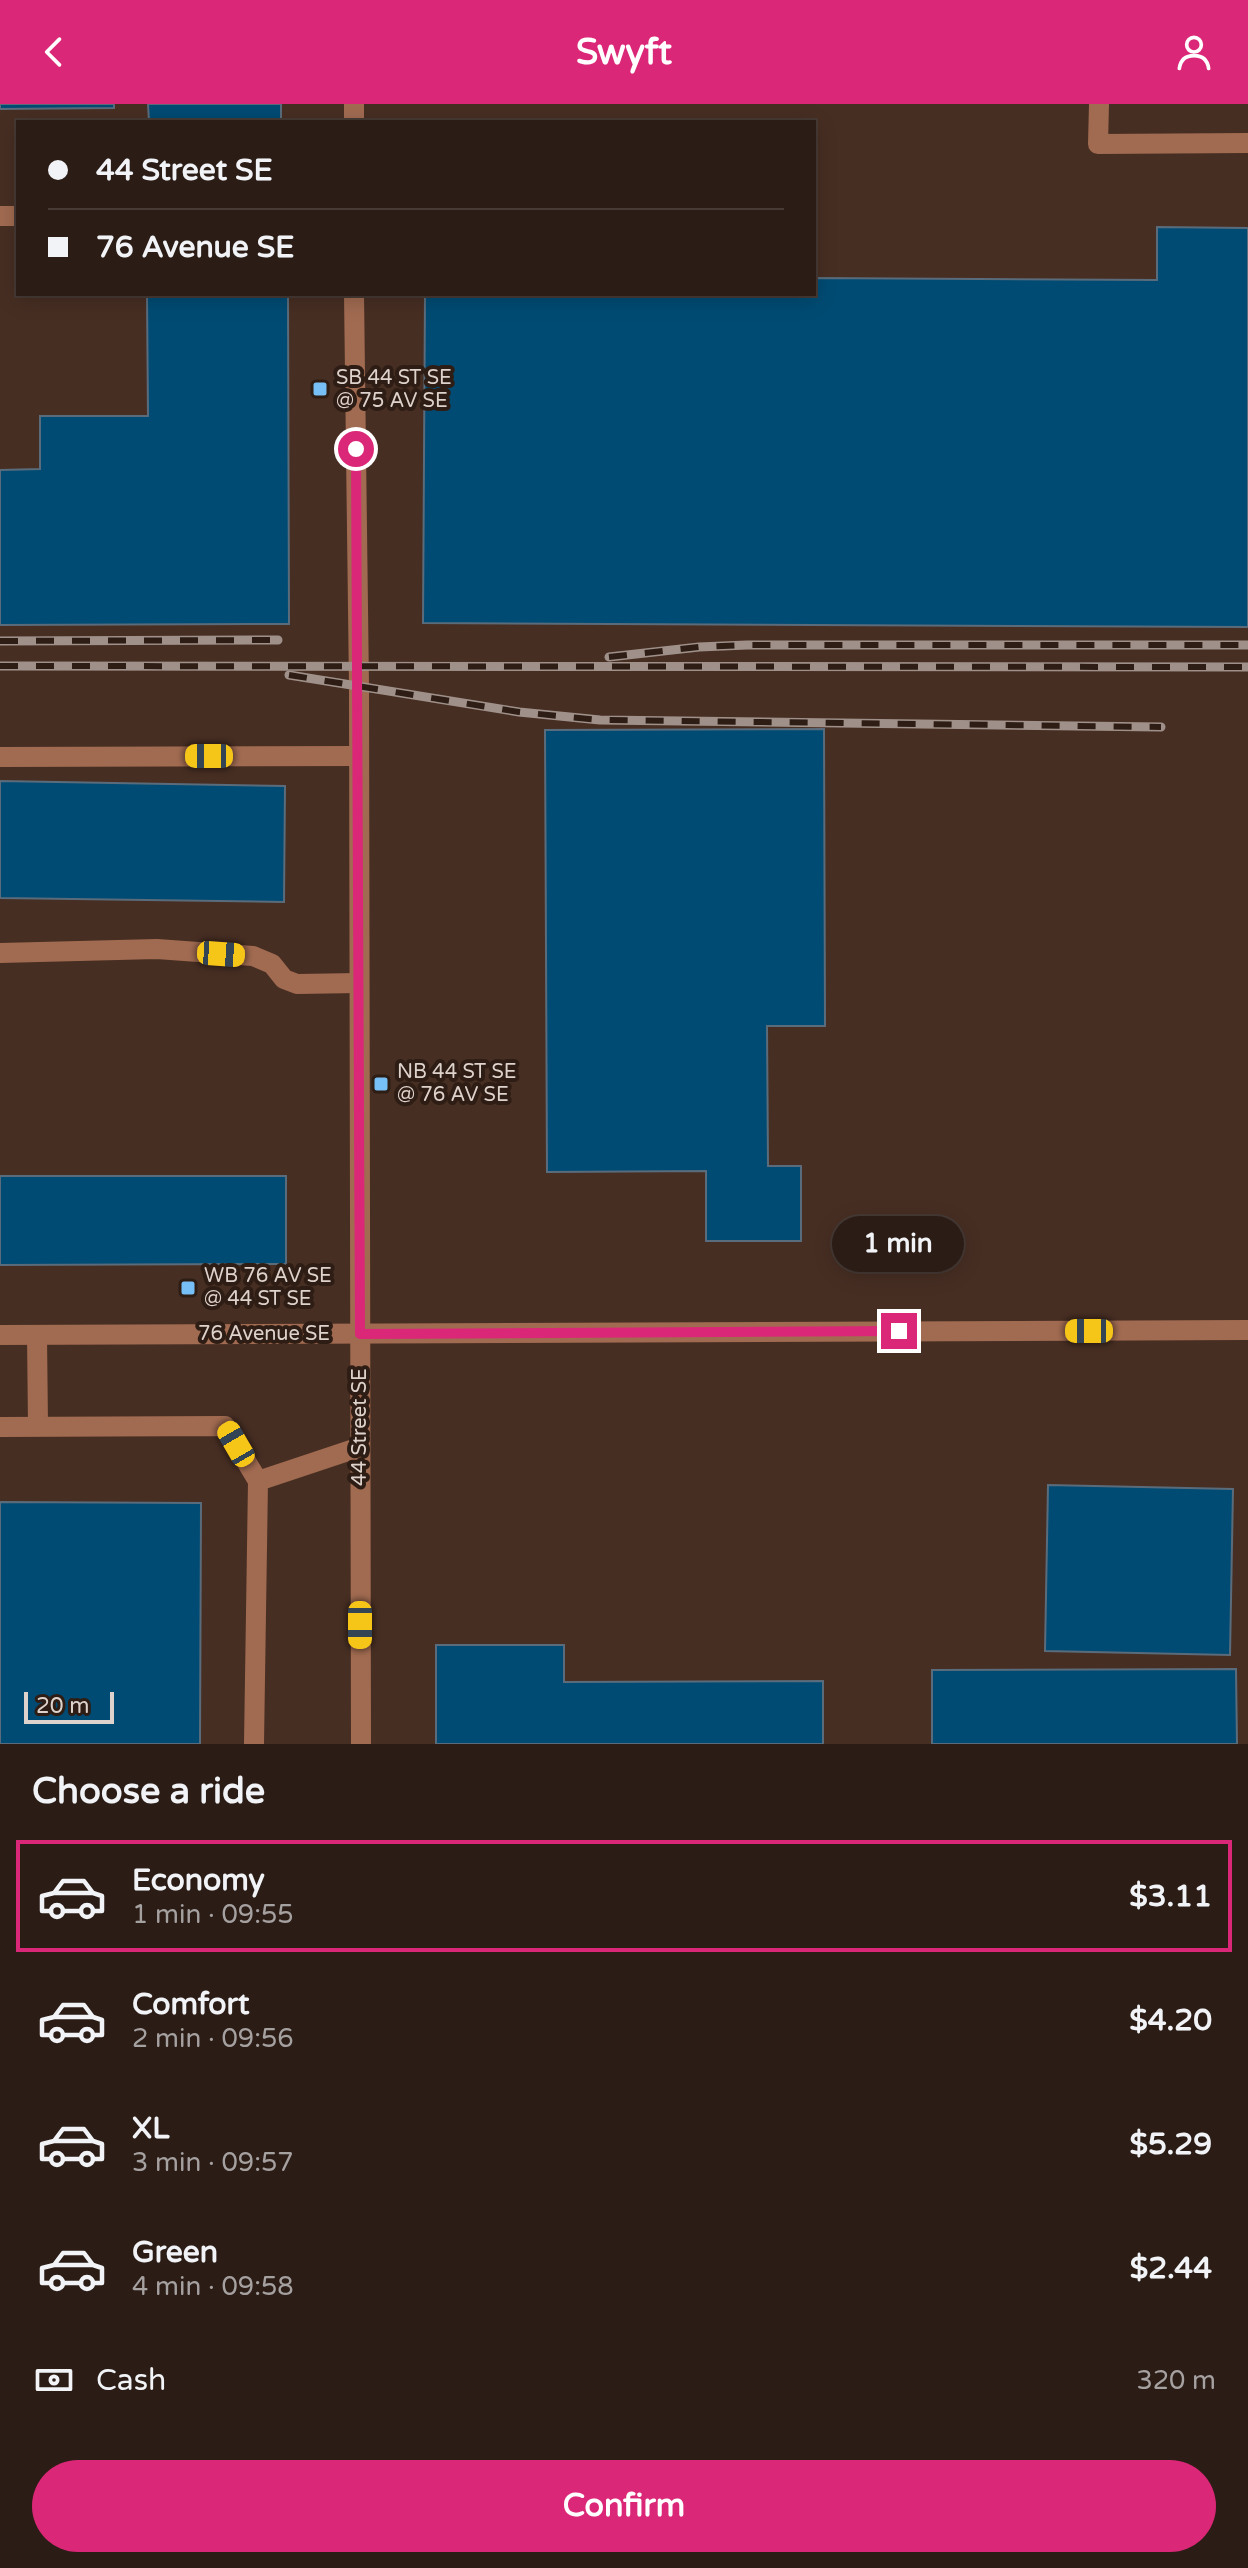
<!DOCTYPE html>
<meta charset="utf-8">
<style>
:root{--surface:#2b1c16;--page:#33251f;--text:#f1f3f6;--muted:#a6a1a1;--line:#473a35;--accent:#db2777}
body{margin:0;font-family:"Varela Round",sans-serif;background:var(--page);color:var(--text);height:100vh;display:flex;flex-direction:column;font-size:30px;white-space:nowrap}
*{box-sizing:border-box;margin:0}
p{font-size:26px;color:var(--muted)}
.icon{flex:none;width:44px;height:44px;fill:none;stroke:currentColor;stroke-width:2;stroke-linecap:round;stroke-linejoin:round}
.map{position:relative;height:1640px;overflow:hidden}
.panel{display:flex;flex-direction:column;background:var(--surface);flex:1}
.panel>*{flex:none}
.top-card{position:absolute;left:16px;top:16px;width:800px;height:176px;border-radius:0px;box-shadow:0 4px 20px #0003,0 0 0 2px var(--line);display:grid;align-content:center;height:176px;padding:0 32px;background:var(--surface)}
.scale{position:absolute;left:24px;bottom:20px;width:90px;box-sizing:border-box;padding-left:8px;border:4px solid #ded2cc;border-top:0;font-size:22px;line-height:28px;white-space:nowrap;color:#ded2cc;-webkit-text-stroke:6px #2e1d14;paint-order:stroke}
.end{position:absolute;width:36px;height:36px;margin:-18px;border:10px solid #db2777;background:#fff;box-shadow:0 0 0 4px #fff}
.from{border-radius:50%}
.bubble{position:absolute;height:56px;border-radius:28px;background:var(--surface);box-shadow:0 4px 20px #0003,0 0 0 2px var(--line);font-size:26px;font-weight:700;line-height:56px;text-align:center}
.car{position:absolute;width:24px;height:48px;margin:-24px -12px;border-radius:10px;box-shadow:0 0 6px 2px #0007;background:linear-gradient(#f5c518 24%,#345 0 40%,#f5c518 0 76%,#345 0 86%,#f5c518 0)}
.top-card b{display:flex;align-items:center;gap:28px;height:76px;font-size:30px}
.top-card b+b{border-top:2px solid var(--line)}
.top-card i{width:20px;height:20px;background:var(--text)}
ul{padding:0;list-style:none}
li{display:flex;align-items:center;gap:24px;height:112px;margin:0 16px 12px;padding:0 16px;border:4px solid transparent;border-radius:0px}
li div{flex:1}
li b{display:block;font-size:30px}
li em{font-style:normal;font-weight:700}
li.active{border-color:var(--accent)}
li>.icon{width:72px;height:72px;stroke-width:1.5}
h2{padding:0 32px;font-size:36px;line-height:96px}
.pay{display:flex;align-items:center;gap:20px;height:88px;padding:0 32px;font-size:30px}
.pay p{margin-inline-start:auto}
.cta{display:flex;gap:16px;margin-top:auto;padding:16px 32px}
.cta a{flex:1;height:92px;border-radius:48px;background:var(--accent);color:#fff;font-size:32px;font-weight:700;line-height:92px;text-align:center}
header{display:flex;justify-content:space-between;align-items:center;height:104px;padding:0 32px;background:var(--accent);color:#fff;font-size:36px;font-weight:700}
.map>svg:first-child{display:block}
.built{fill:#472e23;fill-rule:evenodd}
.building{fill:#004b73;stroke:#5a6c7b;stroke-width:2}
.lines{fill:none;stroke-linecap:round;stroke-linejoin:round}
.minor{stroke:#a16b51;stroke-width:20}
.rail-casing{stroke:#9f918a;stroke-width:9}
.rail{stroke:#2e1d14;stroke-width:6;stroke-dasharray:18;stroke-linecap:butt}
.route{stroke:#db2777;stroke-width:10}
.poi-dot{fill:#76c0f7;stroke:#2e1d14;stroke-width:3}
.labels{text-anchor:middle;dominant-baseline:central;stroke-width:8;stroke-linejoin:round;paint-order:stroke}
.poi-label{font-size:20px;fill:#ded2cc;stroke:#2e1d14;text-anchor:start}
.street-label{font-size:20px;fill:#ded2cc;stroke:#2e1d14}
</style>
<header><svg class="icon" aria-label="back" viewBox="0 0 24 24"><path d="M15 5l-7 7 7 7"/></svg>Swyft<svg class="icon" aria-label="person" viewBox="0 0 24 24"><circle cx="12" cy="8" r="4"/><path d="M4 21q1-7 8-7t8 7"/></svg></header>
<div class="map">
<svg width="1248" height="1640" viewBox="0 0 1248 1640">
<rect width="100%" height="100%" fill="#39261e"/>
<path class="built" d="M0,0H1248V1640H0ZM18,18H814V190H18Z"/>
<g class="building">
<polygon points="0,0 114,0 114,4 0,5"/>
<polygon points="148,0 281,0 281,18 149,18"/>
<polygon points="1157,123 1248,124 1248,523 423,519 425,190 814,190 814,174 1157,176"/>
<polygon points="147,190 288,190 289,520 0,521 0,366 40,365 40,312 148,312"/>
<polygon points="824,625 825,922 767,922 768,1062 801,1062 801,1137 706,1137 706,1067 547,1068 545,626"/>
<polygon points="0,677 285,682 284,798 0,794"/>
<polygon points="0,1072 286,1072 286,1160 0,1161"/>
<polygon points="1048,1381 1233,1385 1230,1551 1045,1547"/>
<polygon points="0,1398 201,1399 200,1640 0,1640"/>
<polygon points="436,1541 564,1541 564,1578 823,1577 823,1640 436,1640"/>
<polygon points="1236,1565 1237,1640 932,1640 932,1566"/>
</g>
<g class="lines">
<g class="minor">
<polyline points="1099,0 1098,40 1248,39"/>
<polyline points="354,18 354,0"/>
<polyline points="0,112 18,112"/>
<polyline points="354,190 359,582 361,1640"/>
<polyline points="0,653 359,652"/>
<polyline points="0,849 157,845 253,852 272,860 284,875 297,880 359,879"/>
<polyline points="0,1231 1248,1226"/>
<polyline points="37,1231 38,1322"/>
<polyline points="0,1323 225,1322 258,1377"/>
<polyline points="254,1640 258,1377 360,1343"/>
</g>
<g class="rail-casing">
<g id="rail">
<polyline points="0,537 278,536"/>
<polyline points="609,553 699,543 747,541 1248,541"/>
<polyline points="0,562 1248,563"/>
<polyline points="289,571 519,608 600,616 1161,623"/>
</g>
</g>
<use href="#rail" class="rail"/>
</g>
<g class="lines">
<polyline class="route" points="356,345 360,1230 899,1227"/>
</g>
<g class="poi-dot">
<rect x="312" y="277" width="16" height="16" rx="4"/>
<rect x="373" y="972" width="16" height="16" rx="4"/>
<rect x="180" y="1176" width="16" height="16" rx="4"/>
</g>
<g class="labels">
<g class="poi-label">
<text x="336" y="274">SB 44 ST SE<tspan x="336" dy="23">@ 75 AV SE</tspan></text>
<text x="397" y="968">NB 44 ST SE<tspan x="397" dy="23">@ 76 AV SE</tspan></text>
<text x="204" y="1172">WB 76 AV SE<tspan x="204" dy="23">@ 44 ST SE</tspan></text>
</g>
<g class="street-label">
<text x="264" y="1230">76 Avenue SE</text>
<text transform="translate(360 1323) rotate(-90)">44 Street SE</text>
</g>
</g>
</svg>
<div class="scale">20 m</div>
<i class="end from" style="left:356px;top:345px"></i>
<i class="end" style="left:899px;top:1227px"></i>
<div class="bubble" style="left:832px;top:1112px;width:132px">1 min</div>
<i class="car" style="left:209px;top:652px;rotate:270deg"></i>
<i class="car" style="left:221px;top:850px;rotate:94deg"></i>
<i class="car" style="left:1089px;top:1227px;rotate:270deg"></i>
<i class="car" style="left:236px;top:1340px;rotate:330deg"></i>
<i class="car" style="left:360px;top:1521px;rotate:180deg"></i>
<div class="top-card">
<b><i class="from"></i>44 Street SE</b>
<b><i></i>76 Avenue SE</b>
</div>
</div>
<section class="panel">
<h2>Choose a ride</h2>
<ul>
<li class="active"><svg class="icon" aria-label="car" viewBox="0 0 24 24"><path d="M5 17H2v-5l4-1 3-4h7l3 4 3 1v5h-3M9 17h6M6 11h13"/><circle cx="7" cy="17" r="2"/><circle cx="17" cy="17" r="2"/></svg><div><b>Economy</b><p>1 min · 09:55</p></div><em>$3.11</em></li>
<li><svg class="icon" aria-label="car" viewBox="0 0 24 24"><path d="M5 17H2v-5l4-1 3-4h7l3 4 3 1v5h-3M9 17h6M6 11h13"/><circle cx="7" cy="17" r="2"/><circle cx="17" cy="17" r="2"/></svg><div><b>Comfort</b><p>2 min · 09:56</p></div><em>$4.20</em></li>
<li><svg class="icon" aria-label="car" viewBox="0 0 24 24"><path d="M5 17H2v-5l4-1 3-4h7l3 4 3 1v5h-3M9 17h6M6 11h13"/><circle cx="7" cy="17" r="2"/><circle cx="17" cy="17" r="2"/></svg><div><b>XL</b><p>3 min · 09:57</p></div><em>$5.29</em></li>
<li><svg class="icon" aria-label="car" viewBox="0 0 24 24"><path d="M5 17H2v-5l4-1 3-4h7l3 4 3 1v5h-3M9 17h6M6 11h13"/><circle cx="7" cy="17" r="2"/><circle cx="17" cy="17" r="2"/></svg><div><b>Green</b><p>4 min · 09:58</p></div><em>$2.44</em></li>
</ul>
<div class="pay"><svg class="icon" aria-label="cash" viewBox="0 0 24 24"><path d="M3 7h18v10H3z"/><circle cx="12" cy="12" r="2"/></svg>Cash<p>320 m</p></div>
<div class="cta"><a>Confirm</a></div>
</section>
